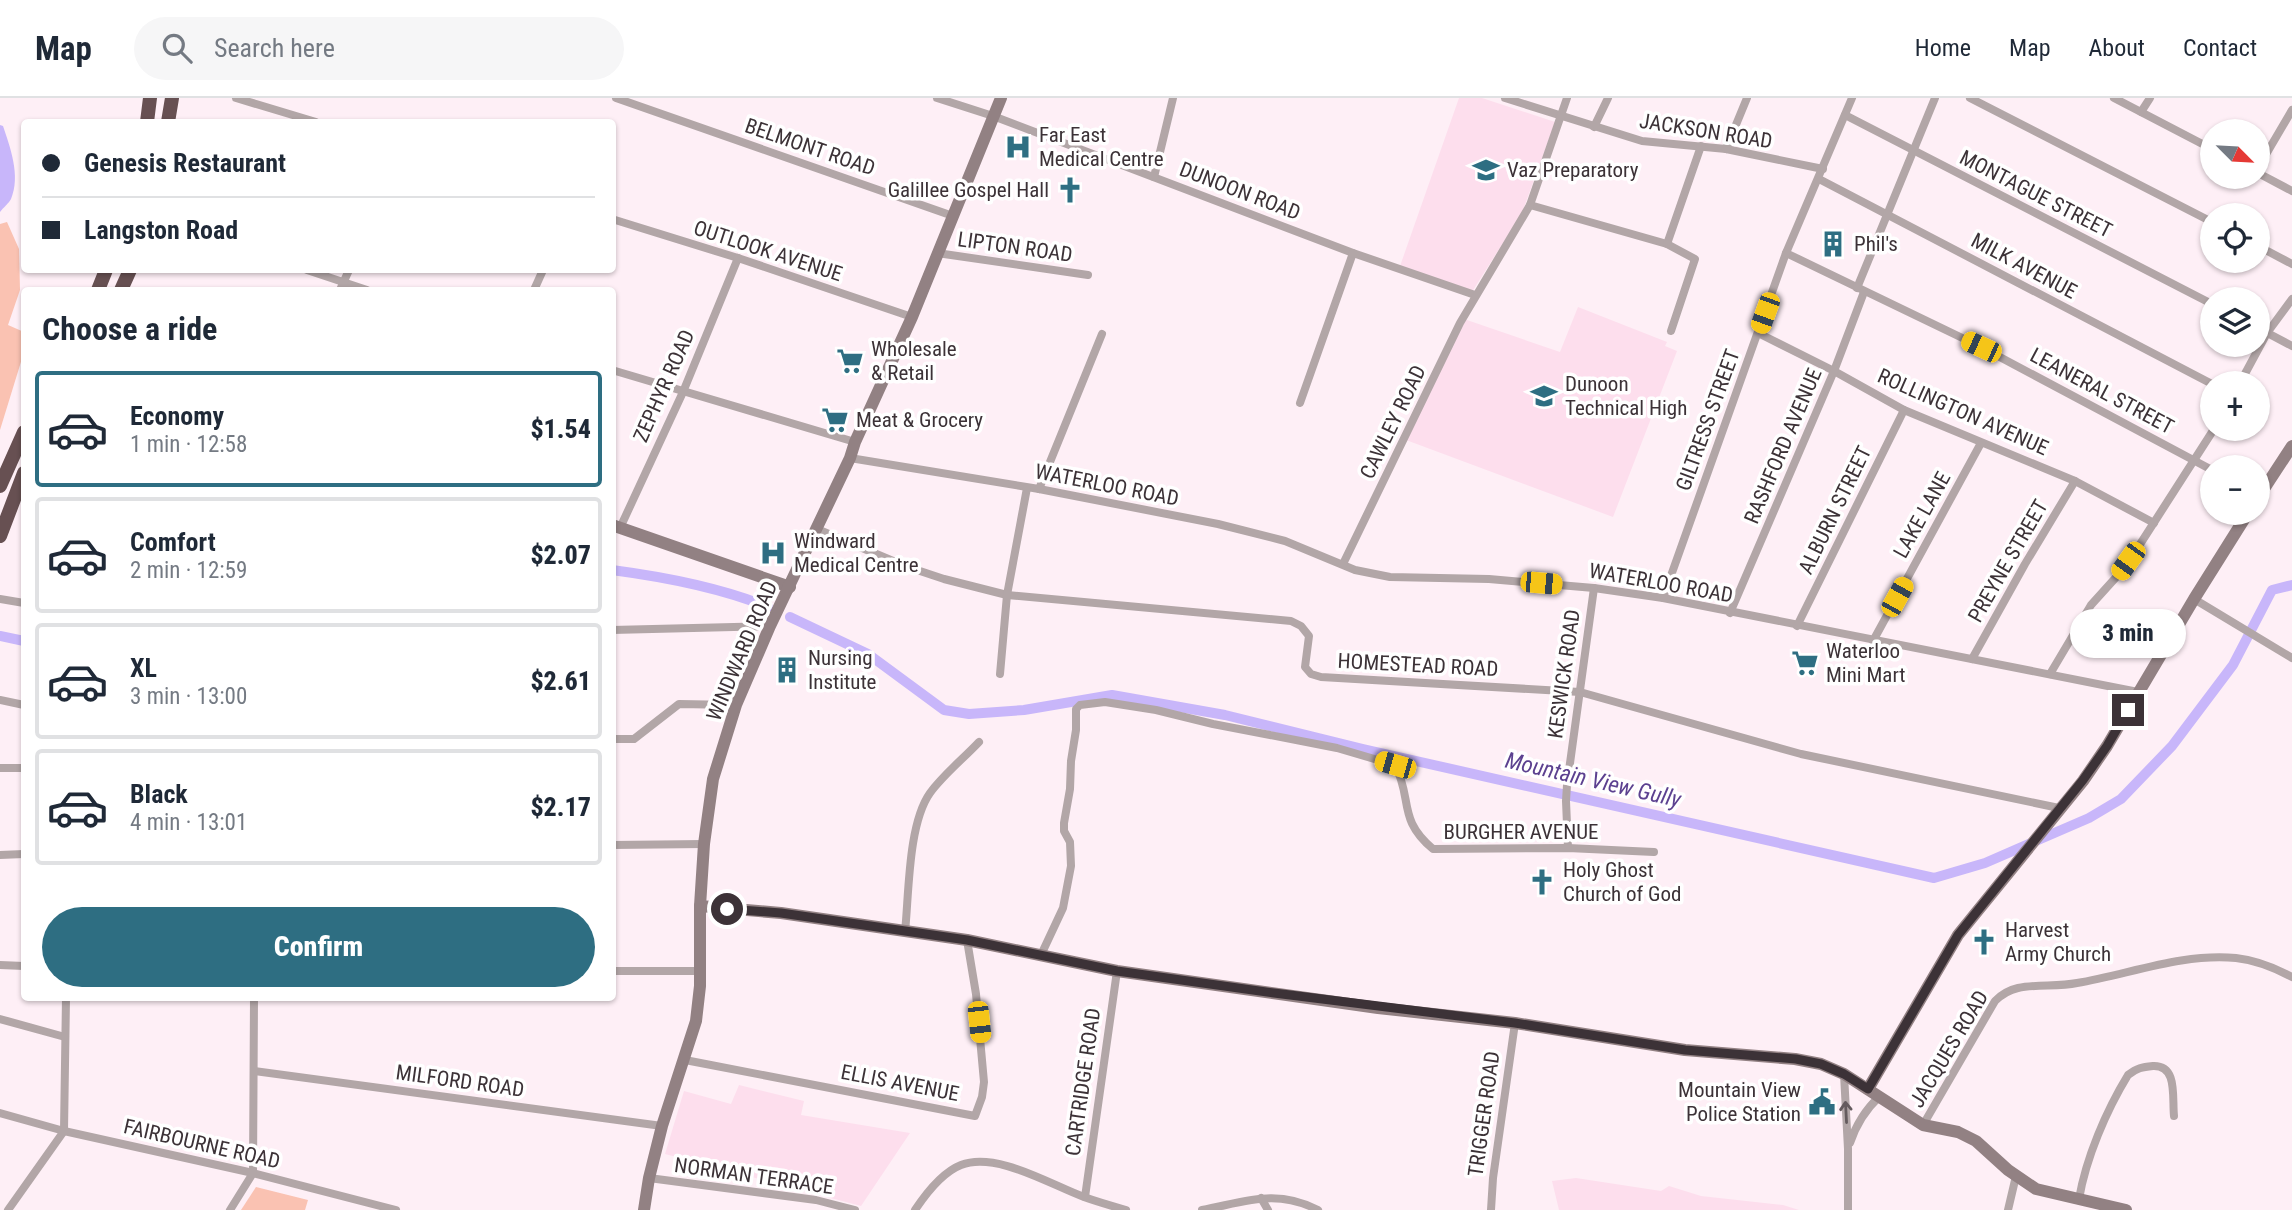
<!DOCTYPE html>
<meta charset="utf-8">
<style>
:root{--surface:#fff;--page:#f6f6f7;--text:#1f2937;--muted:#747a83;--line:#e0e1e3;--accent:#2e6e82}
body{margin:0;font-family:"Roboto Condensed",sans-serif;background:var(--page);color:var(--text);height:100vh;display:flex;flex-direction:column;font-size:26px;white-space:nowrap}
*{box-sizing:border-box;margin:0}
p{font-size:23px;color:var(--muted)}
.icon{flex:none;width:38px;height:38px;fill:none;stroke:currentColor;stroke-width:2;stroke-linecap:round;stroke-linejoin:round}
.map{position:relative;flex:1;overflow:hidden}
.drawer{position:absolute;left:21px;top:189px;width:595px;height:714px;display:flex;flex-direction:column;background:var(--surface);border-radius:7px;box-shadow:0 2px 5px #0004}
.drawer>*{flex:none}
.hud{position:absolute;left:21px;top:21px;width:595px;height:154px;border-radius:7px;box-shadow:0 2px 5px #0004;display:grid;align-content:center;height:154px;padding:0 21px;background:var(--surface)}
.needle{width:46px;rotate:114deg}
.buttons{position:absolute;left:2200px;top:21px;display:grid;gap:14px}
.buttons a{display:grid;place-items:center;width:70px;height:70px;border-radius:50%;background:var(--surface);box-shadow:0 2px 5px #0004;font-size:35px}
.end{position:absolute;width:32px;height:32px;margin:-16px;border:9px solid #3c3237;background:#fff;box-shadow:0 0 0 4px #fff}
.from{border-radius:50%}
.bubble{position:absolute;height:49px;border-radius:24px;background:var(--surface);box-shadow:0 2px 5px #0004;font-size:23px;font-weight:800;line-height:49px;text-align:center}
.car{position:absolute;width:21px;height:42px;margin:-21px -10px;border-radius:9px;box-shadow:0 0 5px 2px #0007;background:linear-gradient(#f5c518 24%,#345 0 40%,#f5c518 0 76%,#345 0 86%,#f5c518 0)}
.hud b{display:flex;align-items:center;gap:24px;height:66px;font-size:26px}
.hud b+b{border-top:2px solid var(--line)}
.hud i{width:18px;height:18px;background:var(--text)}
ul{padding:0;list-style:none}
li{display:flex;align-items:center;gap:21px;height:116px;margin:0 14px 10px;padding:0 7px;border:4px solid var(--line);border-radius:7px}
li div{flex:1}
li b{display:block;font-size:26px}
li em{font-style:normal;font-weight:800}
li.on{border-color:var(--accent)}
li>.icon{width:63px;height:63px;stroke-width:1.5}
h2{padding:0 21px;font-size:32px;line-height:84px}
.primary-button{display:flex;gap:14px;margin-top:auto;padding:14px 21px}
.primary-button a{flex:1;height:80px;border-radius:42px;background:var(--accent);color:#fff;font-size:28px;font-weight:800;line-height:80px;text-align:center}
header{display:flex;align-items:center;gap:42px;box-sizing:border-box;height:98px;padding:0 35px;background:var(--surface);border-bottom:2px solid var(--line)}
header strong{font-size:33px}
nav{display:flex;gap:38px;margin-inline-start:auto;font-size:24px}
.search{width:490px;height:63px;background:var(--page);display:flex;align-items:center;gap:18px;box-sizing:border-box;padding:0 24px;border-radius:38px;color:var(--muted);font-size:26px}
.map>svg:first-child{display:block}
.built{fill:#fddeed}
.green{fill:#fac2b2}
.water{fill:#c8b6fa}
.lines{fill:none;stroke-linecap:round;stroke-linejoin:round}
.canal{stroke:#c8b6fa;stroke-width:10}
.street{stroke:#b2a6a7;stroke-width:8}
.secondary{stroke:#928183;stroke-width:12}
.highway{stroke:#675052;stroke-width:14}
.oneway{stroke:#655b5e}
.route{stroke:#3c3237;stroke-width:9}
.labels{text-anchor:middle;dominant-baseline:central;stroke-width:7;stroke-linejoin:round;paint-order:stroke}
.street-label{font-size:21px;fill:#3c3237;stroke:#fff}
.poi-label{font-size:21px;fill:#3c3237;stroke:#fff;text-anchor:start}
.water-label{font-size:23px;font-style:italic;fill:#5c4190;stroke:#fff}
</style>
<header>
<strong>Map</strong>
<div class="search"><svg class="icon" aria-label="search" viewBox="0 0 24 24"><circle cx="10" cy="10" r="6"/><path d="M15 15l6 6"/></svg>Search here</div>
<nav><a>Home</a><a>Map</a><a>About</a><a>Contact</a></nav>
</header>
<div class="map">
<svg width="2292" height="1112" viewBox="0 0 2292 1112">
<rect width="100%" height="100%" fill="#feeff6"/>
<g class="built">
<polygon points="1459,0 1482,0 1555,24 1522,115 1470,197 1399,171"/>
<polygon points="1578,209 1667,244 1665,248 1677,253 1613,419 1406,342 1464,221 1560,254"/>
<polygon points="739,987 804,1003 801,1017 910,1035 861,1108 665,1056 684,993 731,1006"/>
<polygon points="1576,1080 1661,1093 1669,1088 1701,1098 1783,1107 1799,1112 1559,1112 1552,1083"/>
</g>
<g class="green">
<polygon points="7,124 19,151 20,192 8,227 24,234 24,254 0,332 0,126"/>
<polygon points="256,1089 308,1102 305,1112 241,1112"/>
</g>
<path class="water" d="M0,27L3,28C10,49 21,78 11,101C9,105 3,110 0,114Z"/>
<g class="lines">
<g class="canal">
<path d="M612,472C665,479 719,489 768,509"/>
<polyline points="790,519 868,556 944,612 969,616 1024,612 1112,597 1225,617 1363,651 1934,780 1985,765 2089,720 2121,701 2172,648 2233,567 2272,492 2292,487"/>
<polyline points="0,538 24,543"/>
</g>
<g class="street">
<polyline points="236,0 316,24"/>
<polyline points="616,0 953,118"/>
<polyline points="937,0 993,18 1353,155 1475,197"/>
<polyline points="1505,0 1642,43 1726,51 1823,71"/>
<polyline points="1970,0 2212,124"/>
<polyline points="2114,0 2212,51"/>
<polyline points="2141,14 2150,0"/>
<polyline points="1845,17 2212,206"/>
<polyline points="1594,29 1608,0"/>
<polyline points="1726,51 1747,0"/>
<polyline points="2258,70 2292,12"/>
<polyline points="2258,75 2292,93"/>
<polyline points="1154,79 1173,0"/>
<polyline points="1819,81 2212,286"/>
<polyline points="1530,107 1667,146 1695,161 1671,233"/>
<polyline points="612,121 738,160 912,219"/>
<polyline points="1667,146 1701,48"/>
<polyline points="2258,148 2292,166"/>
<polyline points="937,155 1088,177"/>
<polyline points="1786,155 1981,249 2212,372"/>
<polyline points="307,172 367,192"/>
<polyline points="1857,190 1935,0"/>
<polyline points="340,192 349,172"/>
<polyline points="534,192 543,172"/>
<polyline points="2258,230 2292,248"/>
<polyline points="1758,235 1834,273 1904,312 2075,383 2154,425"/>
<polyline points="612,272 855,344"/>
<polyline points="2240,285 2267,235 2292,201"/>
<polyline points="1300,305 1353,155"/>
<polyline points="850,360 1039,391 1218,426 1285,443 1355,472 1390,479 1489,481 1594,490 1663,500 2138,594"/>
<polyline points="1039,391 1102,236"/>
<polyline points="620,430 683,294 738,160"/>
<polyline points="817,431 905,468 944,481 1007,497 1291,523 1301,528 1309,538 1305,569 1311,576 1321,579 1580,594 1801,656 2059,710"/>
<polyline points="1343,466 1460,225 1530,107 1567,0"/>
<polyline points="1663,500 1786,155 1852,0"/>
<polyline points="0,501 24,505"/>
<polyline points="2194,501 2292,560"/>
<polyline points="1730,515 1834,273 1864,194"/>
<polyline points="1797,528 1904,312"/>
<polyline points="612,532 770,528"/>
<polyline points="1873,543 1981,345"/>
<polyline points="1972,561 2025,466 2075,383"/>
<polyline points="1000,576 1007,497 1027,390"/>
<polyline points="2050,576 2091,507 2119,476 2137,451 2214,331"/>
<polyline points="0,602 24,607"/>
<polyline points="612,641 634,641 679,606 736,607"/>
<polyline points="0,670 24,670"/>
<polyline points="612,747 704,746"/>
<polyline points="1568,750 1566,703 1567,687 1594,490"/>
<polyline points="0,757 24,756"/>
<path d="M905,834C909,796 908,726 930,695C943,677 963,661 979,644"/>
<path d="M1041,857L1063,810L1071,768L1070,744L1064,733V725L1070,691L1071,663L1076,632V611L1080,607L1105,604L1156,612L1213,626L1337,650L1395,667C1413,701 1397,721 1433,751L1568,750L1654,754"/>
<polyline points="0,867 24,868"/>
<polyline points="612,873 700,873"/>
<polyline points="0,921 65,939"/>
<polyline points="685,962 975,1018 982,999 984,984 976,896 967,842"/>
<polyline points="254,973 662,1028"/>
<polyline points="1844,976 1848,1051 1848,1112"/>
<polyline points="0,1015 64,1033 253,1075 396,1112"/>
<path d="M1923,1027L1995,903C2002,896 2009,892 2018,890C2037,886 2058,889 2077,885C2130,876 2182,855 2236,860C2255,862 2275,870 2292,879"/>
<path d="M1850,1045C1856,1027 1865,1012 1879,999"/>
<polyline points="649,1080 816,1102 855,1112"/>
<polyline points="1085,1099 1117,873"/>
<polyline points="1261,1100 1268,1112"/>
<path d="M2079,1101C2086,1060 2106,1013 2128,977C2137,970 2142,969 2153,968C2178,967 2172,999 2174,1018"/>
<polyline points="8,1112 64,1033 66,900"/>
<polyline points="230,1112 253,1075 254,900"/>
<path d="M915,1112C925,1097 943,1074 961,1067C996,1053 1051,1087 1084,1099C1098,1104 1112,1108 1126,1112"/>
<path d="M1202,1112C1245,1104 1276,1090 1318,1112"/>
<polyline points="1491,1112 1493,1080 1515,925"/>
<polyline points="2008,1112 2016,1078"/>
</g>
<g class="secondary">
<polyline points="2258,400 2292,348"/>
<polyline points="612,427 790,489"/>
<polyline points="700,808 781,815 967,842 1117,873 1378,910 1515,925 1685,952 1795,961 1821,966 1844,976 1923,1027 1958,1034 1976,1043 2008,1072 2036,1091 2126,1112"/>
<polyline points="1868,991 1958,837 2083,683 2107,648 2194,501 2248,415"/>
<polyline points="644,1112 649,1080 662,1028 696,923 700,888 700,808 704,746 713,681 736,607 770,528 850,360 855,344 912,219 1001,0"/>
</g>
<g class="highway">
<polyline points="147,24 150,0"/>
<polyline points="168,24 172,0"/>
<polyline points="98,192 106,172"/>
<polyline points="121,192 130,172"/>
<polyline points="0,388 24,334"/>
<polyline points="0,438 24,375"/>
</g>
</g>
<defs><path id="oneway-shaft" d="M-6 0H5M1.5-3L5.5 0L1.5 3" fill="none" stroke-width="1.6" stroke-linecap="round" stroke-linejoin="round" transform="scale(1.75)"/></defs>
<use class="oneway" href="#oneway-shaft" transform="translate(1846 1014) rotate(-93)"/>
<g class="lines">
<polyline class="route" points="727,811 781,815 967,842 1117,873 1274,895 1515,925 1685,952 1796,961 1821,966 1844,976 1868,991 1958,837 2083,682 2107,648 2128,612"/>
</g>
<defs>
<g id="hospital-bare" transform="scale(2.1)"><path d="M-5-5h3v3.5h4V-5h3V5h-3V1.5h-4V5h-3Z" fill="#2e6e82" stroke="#fff" stroke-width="2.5" paint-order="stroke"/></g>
<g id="school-bare" transform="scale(2.1)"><path d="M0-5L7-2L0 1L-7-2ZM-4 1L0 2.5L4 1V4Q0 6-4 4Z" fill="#2e6e82" stroke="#fff" stroke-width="2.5" paint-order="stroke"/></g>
<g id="church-bare" transform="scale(2.1)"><path d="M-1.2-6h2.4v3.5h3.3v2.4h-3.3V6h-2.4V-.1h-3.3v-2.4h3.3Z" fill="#2e6e82" stroke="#fff" stroke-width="2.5" paint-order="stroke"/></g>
<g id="building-bare" transform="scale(2.1)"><path d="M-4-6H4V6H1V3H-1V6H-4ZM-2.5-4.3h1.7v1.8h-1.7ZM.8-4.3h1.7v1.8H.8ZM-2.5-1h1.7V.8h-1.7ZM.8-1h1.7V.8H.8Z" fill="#2e6e82" stroke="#fff" stroke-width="2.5" paint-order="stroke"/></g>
<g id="supermarket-bare" transform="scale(2.1)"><path d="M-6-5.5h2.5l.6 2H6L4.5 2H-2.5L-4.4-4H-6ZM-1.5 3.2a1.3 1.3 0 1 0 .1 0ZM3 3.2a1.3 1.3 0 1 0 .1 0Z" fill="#2e6e82" stroke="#fff" stroke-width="2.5" paint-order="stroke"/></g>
<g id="civic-bare" transform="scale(2.1)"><path d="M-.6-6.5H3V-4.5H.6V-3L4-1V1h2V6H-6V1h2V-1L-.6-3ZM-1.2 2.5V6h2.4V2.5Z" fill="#2e6e82" stroke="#fff" stroke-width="2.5" paint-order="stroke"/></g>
</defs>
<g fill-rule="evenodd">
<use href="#hospital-bare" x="1018" y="49"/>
<use href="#school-bare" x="1486" y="72"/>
<use href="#church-bare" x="1070" y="92"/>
<use href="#building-bare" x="1833" y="146"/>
<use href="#supermarket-bare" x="850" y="263"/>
<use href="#school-bare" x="1544" y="298"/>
<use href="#supermarket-bare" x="835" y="322"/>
<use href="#hospital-bare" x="773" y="455"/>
<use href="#supermarket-bare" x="1805" y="565"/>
<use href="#building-bare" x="787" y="572"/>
<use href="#church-bare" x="1542" y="784"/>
<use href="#church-bare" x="1984" y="844"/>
<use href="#civic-bare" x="1822" y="1004"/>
</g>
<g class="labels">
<g class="street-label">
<text transform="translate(1706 33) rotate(9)">JACKSON ROAD</text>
<text transform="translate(810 49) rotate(19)">BELMONT ROAD</text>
<text transform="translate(1240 93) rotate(21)">DUNOON ROAD</text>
<text transform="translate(2036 96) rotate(27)">MONTAGUE STREET</text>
<text transform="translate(1015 149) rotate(8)">LIPTON ROAD</text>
<text transform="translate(768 153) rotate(18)">OUTLOOK AVENUE</text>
<text transform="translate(2024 168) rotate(28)">MILK AVENUE</text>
<text transform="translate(664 288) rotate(-66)">ZEPHYR ROAD</text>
<text transform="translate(2102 293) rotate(28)">LEANERAL STREET</text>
<text transform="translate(1963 314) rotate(24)">ROLLINGTON AVENUE</text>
<text transform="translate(1708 322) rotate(-70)">GILTRESS STREET</text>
<text transform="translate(1393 324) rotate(-64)">CAWLEY ROAD</text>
<text transform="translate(1783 348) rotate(-67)">RASHFORD AVENUE</text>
<text transform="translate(1107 387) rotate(11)">WATERLOO ROAD</text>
<text transform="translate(1835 412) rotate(-64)">ALBURN STREET</text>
<text transform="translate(1922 417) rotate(-61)">LAKE LANE</text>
<text transform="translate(2008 463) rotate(-60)">PREYNE STREET</text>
<text transform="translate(1661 485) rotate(10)">WATERLOO ROAD</text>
<text transform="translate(742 553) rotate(-67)">WINDWARD ROAD</text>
<text transform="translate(1418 567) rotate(3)">HOMESTEAD ROAD</text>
<text transform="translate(1564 576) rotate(-82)">KESWICK ROAD</text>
<text x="1521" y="734">BURGHER AVENUE</text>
<text transform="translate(1949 951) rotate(-59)">JACQUES ROAD</text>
<text transform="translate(460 983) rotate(8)">MILFORD ROAD</text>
<text transform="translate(1083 984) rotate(-82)">CARTRIDGE ROAD</text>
<text transform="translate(900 985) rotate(11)">ELLIS AVENUE</text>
<text transform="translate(1484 1016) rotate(-82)">TRIGGER ROAD</text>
<text transform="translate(202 1046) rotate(13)">FAIRBOURNE ROAD</text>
<text transform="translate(754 1078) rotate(8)">NORMAN TERRACE</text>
</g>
<g class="poi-label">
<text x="1039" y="37">Far East<tspan x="1039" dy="24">Medical Centre</tspan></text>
<text x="1507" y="72">Vaz Preparatory</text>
<text x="1049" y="92" text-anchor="end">Galillee Gospel Hall</text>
<text x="1854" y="146">Phil's</text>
<text x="871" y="251">Wholesale<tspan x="871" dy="24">&amp; Retail</tspan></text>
<text x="1565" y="286">Dunoon<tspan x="1565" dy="24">Technical High</tspan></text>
<text x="856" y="322">Meat &amp; Grocery</text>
<text x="794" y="443">Windward<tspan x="794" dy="24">Medical Centre</tspan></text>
<text x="1826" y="553">Waterloo<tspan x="1826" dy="24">Mini Mart</tspan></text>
<text x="808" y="560">Nursing<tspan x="808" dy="24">Institute</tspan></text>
<text x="1563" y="772">Holy Ghost<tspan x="1563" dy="24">Church of God</tspan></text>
<text x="2005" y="832">Harvest<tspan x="2005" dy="24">Army Church</tspan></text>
<text x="1801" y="992" text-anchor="end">Mountain View<tspan x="1801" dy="24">Police Station</tspan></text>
</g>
<g class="water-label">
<text transform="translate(1593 682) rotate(13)">Mountain View Gully</text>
</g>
</g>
</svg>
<div class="buttons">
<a><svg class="needle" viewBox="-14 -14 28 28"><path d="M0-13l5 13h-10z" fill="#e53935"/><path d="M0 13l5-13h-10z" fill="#747a83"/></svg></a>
<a><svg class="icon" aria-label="locate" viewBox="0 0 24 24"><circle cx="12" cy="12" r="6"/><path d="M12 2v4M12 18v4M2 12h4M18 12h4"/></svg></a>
<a><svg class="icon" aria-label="layers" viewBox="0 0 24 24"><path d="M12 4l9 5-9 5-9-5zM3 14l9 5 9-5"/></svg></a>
<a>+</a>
<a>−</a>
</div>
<i class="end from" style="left:727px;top:811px"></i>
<i class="end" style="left:2128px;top:612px"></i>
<div class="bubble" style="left:2070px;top:511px;width:116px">3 min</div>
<i class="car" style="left:1765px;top:215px;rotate:200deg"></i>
<i class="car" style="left:1981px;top:249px;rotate:295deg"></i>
<i class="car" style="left:2128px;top:463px;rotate:216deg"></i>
<i class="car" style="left:1541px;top:485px;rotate:95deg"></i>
<i class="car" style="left:1897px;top:499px;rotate:29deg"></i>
<i class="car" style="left:1395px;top:667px;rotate:286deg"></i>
<i class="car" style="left:979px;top:924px;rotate:174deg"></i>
<div class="hud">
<b><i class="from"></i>Genesis Restaurant</b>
<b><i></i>Langston Road</b>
</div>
<section class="drawer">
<h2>Choose a ride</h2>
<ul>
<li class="on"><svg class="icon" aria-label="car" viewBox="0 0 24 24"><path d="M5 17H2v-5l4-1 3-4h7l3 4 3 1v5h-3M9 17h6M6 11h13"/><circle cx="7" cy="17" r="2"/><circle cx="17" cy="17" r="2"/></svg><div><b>Economy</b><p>1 min · 12:58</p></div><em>$1.54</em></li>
<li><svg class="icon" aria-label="car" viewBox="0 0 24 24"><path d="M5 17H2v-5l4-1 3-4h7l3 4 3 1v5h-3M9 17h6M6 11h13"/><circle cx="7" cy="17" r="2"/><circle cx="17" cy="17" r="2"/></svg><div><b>Comfort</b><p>2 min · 12:59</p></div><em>$2.07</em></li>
<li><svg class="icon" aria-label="car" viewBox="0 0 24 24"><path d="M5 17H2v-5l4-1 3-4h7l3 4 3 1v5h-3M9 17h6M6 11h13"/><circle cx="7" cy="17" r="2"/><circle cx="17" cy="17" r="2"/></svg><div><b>XL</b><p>3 min · 13:00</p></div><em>$2.61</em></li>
<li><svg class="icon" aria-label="car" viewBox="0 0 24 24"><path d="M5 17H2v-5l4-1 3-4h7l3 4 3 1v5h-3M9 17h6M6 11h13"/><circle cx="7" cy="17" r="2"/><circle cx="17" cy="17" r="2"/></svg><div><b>Black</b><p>4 min · 13:01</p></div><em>$2.17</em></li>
</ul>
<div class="primary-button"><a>Confirm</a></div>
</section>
</div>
